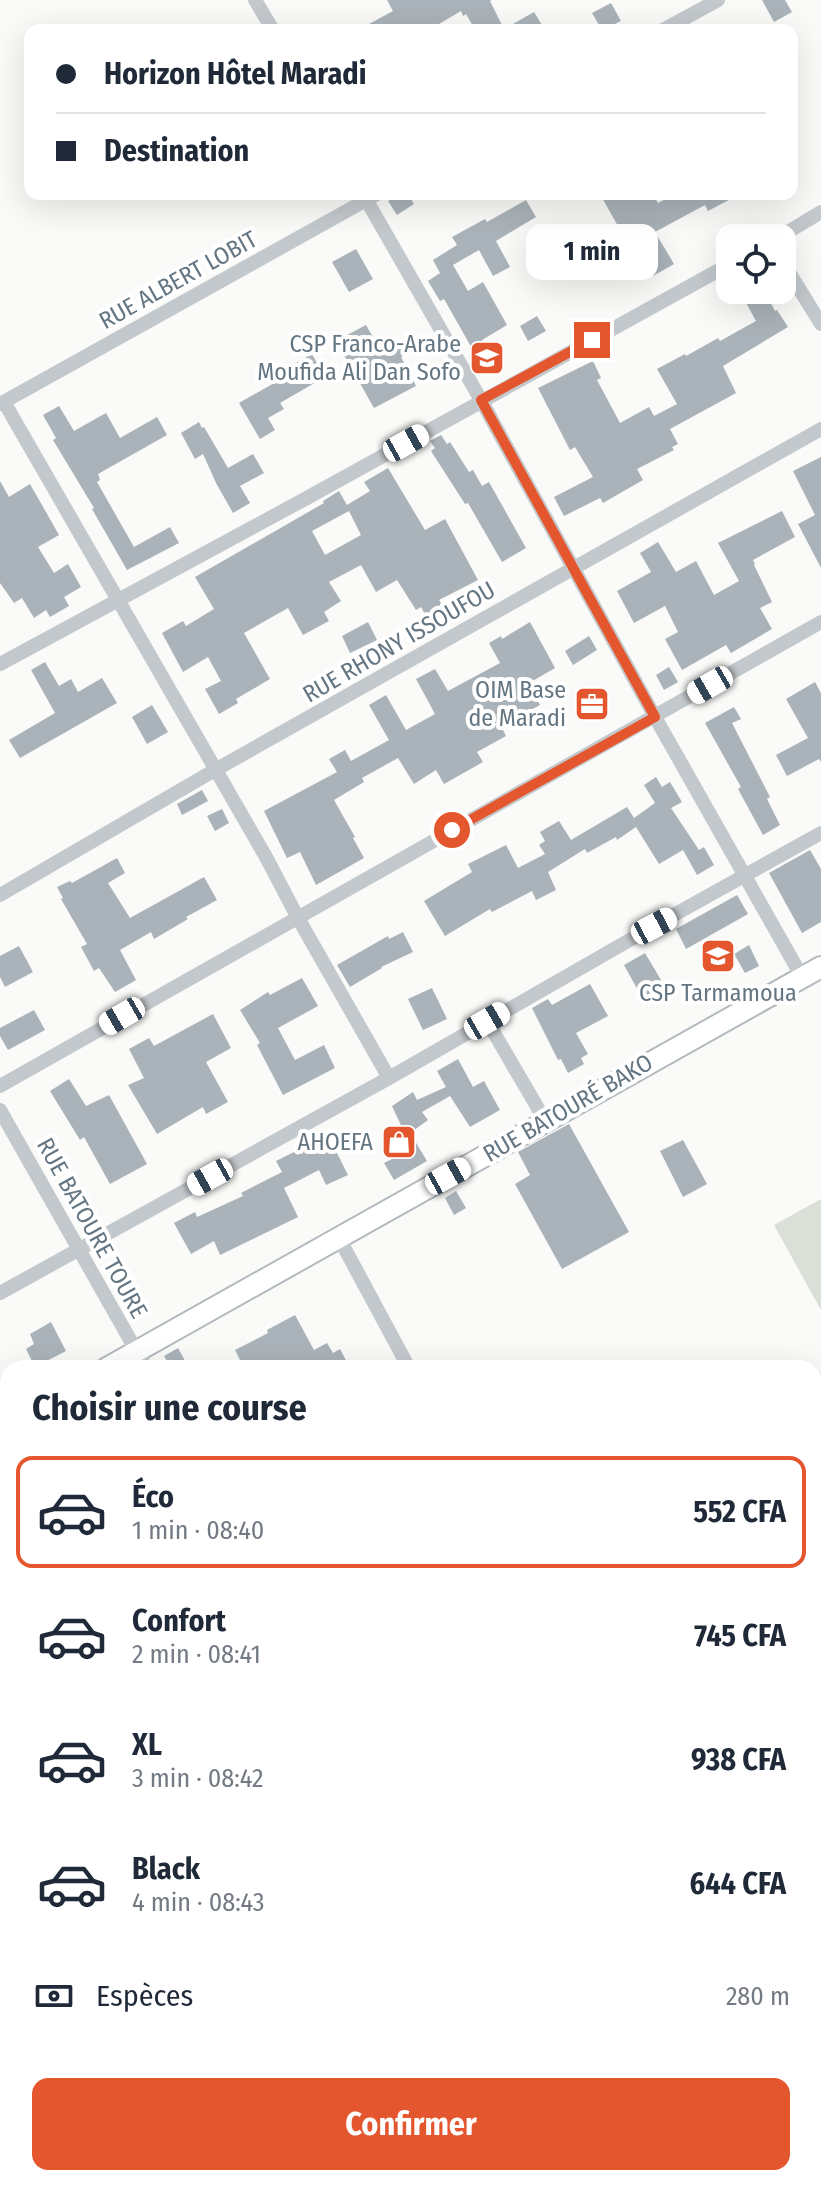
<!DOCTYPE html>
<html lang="fr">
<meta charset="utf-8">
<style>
:root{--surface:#fff;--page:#f2f2f3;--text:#1f2937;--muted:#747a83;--line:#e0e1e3;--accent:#e4572e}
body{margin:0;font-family:"Fira Sans Condensed",sans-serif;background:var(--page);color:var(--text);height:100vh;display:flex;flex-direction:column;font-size:30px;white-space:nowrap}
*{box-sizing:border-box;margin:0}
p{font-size:26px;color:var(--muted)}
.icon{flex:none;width:44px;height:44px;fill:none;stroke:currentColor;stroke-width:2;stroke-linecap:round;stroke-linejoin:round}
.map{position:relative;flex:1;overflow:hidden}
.drawer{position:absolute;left:0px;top:1360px;width:822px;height:826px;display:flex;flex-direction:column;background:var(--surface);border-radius:24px 24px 0 0;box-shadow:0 8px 32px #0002}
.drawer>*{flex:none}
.top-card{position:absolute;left:24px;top:24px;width:774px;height:176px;border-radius:16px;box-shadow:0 8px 32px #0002;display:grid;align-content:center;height:176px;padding:0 32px;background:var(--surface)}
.fabs{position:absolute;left:716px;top:224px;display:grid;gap:16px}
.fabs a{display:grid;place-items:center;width:80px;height:80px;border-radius:16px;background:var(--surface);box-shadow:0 8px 32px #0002;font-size:40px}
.end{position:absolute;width:36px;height:36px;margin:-18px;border:10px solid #e4572e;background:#fff;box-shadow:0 0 0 4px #fff}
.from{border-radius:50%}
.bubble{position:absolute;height:56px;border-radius:16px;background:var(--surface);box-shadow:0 8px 32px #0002;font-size:26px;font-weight:700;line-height:56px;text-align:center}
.car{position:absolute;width:24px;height:48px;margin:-24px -12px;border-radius:10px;box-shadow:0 0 6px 2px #0007;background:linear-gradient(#fff 24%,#345 0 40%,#fff 0 76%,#345 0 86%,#fff 0)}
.top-card b{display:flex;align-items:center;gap:28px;height:76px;font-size:30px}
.top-card b+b{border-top:2px solid var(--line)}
.top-card i{width:20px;height:20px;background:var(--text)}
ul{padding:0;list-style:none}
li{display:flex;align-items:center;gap:24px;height:112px;margin:0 16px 12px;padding:0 16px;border:4px solid transparent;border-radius:16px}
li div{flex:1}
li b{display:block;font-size:30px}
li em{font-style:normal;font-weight:700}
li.active{border-color:var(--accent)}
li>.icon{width:72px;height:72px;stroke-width:1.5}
h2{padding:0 32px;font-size:36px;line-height:96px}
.pay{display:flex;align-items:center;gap:20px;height:88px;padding:0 32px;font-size:30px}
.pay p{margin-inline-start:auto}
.action{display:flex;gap:16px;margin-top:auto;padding:16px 32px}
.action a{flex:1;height:92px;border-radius:16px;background:var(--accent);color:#fff;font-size:32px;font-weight:700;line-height:92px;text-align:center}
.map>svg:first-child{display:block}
.green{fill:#dadfd7}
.building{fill:#aab3b9;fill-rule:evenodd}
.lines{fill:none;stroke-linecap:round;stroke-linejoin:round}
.secondary-casing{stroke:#b3babf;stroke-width:24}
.minor{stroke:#c3c8cc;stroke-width:14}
.secondary{stroke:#fff;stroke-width:20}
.route{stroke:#e4572e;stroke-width:10}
.labels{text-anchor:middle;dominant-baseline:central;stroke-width:8;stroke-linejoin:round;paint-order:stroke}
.street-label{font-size:24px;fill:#657683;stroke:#fff}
.poi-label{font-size:24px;fill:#657683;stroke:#fff;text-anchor:end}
</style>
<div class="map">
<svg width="821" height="2185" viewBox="0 0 821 2185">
<rect width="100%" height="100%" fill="#fafaf8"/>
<polygon class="green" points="821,1199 821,1310 774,1225"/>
<g class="building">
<polygon points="387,0 492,0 490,1 504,29 534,12 545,30 475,30 466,14 463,16 461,11 429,30 358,30 393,11"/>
<polygon points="762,0 785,0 792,12 774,22"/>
<polygon points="611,3 621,21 602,30 592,13"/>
<polygon points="400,194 408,194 414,204 397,215 388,201"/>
<polygon points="600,194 653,194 658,203 675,194 740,194 708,211 705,205 655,232 674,264 653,276 627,232 623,235"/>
<polygon points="526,200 536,217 496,241 510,267 493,276 479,250 453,265 468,291 483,282 507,325 482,340 493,359 482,366 444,299 440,301 428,281 440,273 433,260 457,245 452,237 485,219 487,222"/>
<polygon points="356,249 373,279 349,292 332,262"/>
<polygon points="739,290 764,290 775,311 777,310 788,327 723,366 736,393 670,429 678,444 672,447 674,450 637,469 643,480 603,503 600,498 564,516 554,497 593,477 575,447 570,450 538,388 593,361 601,378 597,380 620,423 649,407 654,416 677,404 657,369 685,354 686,356 718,338 720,341 756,321"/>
<polygon points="537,316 546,331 528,341 520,326"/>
<polygon points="366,325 382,353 409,338 415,349 401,357 416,386 374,408 336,341"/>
<polygon points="312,354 325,377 280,403 284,409 268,418 275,430 260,439 239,403 276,382 273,376"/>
<polygon points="59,406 74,431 106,413 120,438 157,417 167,435 98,474 100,480 97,482 134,547 170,527 179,543 127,570 92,509 94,508 53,440 56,438 43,415"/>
<polygon points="199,422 202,428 204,427 228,468 253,454 264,473 240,486 250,503 233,513 216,483 203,454 195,459 181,433"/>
<polygon points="441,435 447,444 450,442 469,472 473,470 482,486 489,482 526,548 502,562 468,503 465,504 431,451 435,448 430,441"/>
<polygon points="821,457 821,568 798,524 815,515 793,471"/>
<path d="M388,468L425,530L445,519L478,580L439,600L444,607L427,618L421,607L416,610L397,580L376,592L361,565L329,582L341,601L324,612L329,621L303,635L288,608L244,633L270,679L236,699L238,703L219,714L205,689L221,681L208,657L183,672L162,633L183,621L186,626L214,609L195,577L324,503L323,501L339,491L347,505L370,491L364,482ZM349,511L361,535L325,555L312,531Z"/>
<polygon points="0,481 9,497 30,484 59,535 38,547 54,573 68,564 81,587 64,597 69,606 50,617 46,610 34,618 22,598 14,603 0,583"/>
<polygon points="782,511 795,537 753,560 755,564 754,565 772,602 760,608 772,629 731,653 726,645 682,670 665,639 678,632 665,606 634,623 617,591 651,572 640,553 658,542 676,572 696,561 714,595 739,581 718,543"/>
<polygon points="368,622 377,640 350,653 342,636"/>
<polygon points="530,622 555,668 529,683 540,705 501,726 506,736 477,752 483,762 444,784 436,770 414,784 398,758 362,778 364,782 334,800 355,837 353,838 364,858 316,885 300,852 287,858 264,811 337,772 329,759 345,750 351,761 389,740 369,705 386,695 406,730 435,714 416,679 435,669 448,691 500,663 489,643 501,636 502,639"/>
<polygon points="589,636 597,650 573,665 565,651"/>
<polygon points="45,662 59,686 71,679 78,692 102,678 117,703 20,758 9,740 55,713 31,670"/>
<polygon points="669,667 678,682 664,690 656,675"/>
<polygon points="815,682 821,693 821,762 819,759 787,776 776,755 808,738 786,699"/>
<polygon points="152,705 168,732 147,744 132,717"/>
<polygon points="734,707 741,719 732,723 770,797 767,799 780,825 763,835 738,789 741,787 705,723"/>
<polygon points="656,777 662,787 670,782 682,802 671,808 699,850 704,847 714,865 697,875 683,850 659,864 636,827 617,840 616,837 587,853 585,849 548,872 556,890 536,900 532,891 492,912 490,909 445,936 424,901 472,872 468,864 506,845 518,868 545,854 539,845 545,841 540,832 559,821 571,840 627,807 634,818 655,803 644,785"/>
<polygon points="202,790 208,801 182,815 177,804"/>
<polygon points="222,809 229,823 215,831 207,816"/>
<polygon points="810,850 821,869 821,922 802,933 769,873"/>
<polygon points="117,858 125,873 108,883 130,918 204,877 217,900 186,917 188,919 154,939 151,932 120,950 136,980 115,992 99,968 94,971 81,947 87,944 61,899 63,898 57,887 70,881 72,883"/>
<polygon points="737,895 748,914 686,949 676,929"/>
<polygon points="403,932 413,952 381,967 382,968 350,987 337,965 388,936 389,939"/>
<polygon points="749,945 759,966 745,973 734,954"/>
<polygon points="19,946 33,972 5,987 0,977 0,956"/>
<polygon points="645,953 667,990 645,1003 624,965"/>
<polygon points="302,978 318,1006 278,1028 295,1060 324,1045 335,1068 283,1095 257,1045 260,1043 240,1010 268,992 270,995"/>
<polygon points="590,984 608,1016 576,1033 588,1054 581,1058 584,1064 568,1073 561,1059 558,1060 532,1008 548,999 552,1005"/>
<polygon points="432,988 447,1019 423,1030 408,999"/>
<polygon points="34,1010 45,1030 8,1050 0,1036 0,1028"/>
<polygon points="213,1014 231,1048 206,1062 228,1102 206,1114 203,1107 157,1134 128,1085 144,1078 129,1049 149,1038 154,1046"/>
<polygon points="458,1059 473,1087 484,1081 500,1110 470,1127 450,1096 422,1112 428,1120 406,1136 392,1106 413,1092 417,1100 446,1087 437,1071"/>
<polygon points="69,1079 86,1106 109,1095 147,1164 110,1184 84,1137 80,1140 50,1091"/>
<polygon points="569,1124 629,1232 562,1269 515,1184 530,1175 518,1152"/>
<polygon points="412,1136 427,1161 394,1180 384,1163 396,1157 391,1149"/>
<polygon points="330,1139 348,1175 326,1185 319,1170 284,1188 298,1217 220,1255 214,1241 191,1254 174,1223 195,1212 197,1217 243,1196 241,1193 282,1172 276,1161 296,1151 297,1155"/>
<polygon points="683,1140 707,1184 683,1197 660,1151"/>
<polygon points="456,1191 466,1208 454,1215 445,1198"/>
<polygon points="295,1315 314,1350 327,1343 333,1353 340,1349 350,1368 244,1368 235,1350 268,1333 267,1330"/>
<polygon points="51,1322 66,1351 35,1367 26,1349 34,1344 30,1334"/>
<polygon points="178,1348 189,1368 171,1368 164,1356"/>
</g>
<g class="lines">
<g class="secondary-casing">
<g id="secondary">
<polyline points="107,1368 821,967"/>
<polyline points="0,1429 8,1424"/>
</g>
</g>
<g class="minor">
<polyline points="255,0 273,30"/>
<polyline points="663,30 718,0"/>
<polyline points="363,194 481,400 655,717 802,977"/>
<polyline points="778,238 821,212"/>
<polyline points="782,261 821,324"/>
<polyline points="4,402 266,857 298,918 389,1078"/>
<polyline points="0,404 377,194"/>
<polyline points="0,664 305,499 730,264"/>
<polyline points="0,895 215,770 821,429"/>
<polyline points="487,1021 546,1122"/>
<polyline points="0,1086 821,622"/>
<polyline points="0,1110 146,1368"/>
<polyline points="339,1238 409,1368"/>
<polyline points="0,1293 389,1078 654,926 821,833"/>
<polyline points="0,1610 8,1625"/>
<polyline points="0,1838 8,1834"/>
<polyline points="0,2025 8,2020"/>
<polyline points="0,2047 8,2061"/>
<polyline points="814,2065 821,2077"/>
<polyline points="72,2178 76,2185"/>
<polyline points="318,2178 322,2185"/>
<polyline points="601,2178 605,2185"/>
</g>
<use href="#secondary" class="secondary"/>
</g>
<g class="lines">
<polyline class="route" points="452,830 655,717 481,400 592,340"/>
</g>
<defs>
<g id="school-square" transform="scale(1.8)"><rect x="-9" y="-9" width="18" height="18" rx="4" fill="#e4572e" stroke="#fff"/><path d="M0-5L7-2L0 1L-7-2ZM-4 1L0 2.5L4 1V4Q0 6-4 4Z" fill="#fff"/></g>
<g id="office-square" transform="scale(1.8)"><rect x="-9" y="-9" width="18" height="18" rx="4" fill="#e4572e" stroke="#fff"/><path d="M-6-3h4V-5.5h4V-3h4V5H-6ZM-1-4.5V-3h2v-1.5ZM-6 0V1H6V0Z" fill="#fff"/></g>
<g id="shop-square" transform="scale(1.8)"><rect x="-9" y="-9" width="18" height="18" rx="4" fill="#e4572e" stroke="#fff"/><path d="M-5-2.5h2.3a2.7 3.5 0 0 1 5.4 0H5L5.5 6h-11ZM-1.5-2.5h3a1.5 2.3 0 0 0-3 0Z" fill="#fff"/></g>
</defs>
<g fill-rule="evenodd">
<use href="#school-square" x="487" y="358"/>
<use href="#office-square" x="592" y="704"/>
<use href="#school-square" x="718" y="956"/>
<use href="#shop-square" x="399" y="1142"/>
</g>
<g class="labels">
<g class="street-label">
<text transform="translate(178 280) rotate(-29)">RUE ALBERT LOBIT</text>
<text transform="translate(399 642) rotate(-30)">RUE RHONY ISSOUFOU</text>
<text transform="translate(568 1108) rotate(-30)">RUE BATOURÉ BAKO</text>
<text transform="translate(92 1228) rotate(61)">RUE BATOURE TOURE</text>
</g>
<g class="poi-label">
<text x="461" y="344">CSP Franco-Arabe<tspan x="461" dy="28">Moufida Ali Dan Sofo</tspan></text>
<text x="566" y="690">OIM Base<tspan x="566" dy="28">de Maradi</tspan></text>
<text x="718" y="993" text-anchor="middle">CSP Tarmamoua</text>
<text x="373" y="1142">AHOEFA</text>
</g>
</g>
</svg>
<div class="fabs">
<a><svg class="icon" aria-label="locate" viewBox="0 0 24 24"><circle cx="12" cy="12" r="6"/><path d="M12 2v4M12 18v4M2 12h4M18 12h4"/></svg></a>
</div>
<i class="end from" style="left:452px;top:830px"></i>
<i class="end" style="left:592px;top:340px"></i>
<div class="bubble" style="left:526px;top:224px;width:132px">1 min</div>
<i class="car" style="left:406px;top:443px;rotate:61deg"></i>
<i class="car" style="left:710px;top:685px;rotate:240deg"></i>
<i class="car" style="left:654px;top:926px;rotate:62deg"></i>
<i class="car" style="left:122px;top:1016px;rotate:240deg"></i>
<i class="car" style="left:487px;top:1021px;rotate:60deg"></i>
<i class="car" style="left:448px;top:1176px;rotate:61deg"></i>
<i class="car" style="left:210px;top:1177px;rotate:241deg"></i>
<div class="top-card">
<b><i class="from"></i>Horizon Hôtel Maradi</b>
<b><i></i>Destination</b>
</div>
<section class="drawer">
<h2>Choisir une course</h2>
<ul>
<li class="active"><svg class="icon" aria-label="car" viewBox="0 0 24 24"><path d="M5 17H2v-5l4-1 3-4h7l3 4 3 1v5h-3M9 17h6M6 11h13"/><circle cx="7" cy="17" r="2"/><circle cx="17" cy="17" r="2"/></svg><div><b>Éco</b><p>1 min · 08:40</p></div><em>552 CFA</em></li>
<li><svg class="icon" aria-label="car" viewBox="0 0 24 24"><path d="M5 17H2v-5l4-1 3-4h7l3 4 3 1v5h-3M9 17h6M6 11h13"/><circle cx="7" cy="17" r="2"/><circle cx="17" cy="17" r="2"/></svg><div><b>Confort</b><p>2 min · 08:41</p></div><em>745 CFA</em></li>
<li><svg class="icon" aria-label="car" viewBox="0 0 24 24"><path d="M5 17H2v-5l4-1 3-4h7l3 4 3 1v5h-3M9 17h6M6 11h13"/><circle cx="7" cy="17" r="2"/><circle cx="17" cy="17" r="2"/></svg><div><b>XL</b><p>3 min · 08:42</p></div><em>938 CFA</em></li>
<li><svg class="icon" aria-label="car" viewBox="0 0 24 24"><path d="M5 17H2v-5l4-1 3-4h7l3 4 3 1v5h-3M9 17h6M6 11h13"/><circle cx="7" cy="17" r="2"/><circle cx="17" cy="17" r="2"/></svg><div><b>Black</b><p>4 min · 08:43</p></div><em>644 CFA</em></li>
</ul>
<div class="pay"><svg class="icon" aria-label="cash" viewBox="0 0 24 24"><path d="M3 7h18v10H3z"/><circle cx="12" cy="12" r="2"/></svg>Espèces<p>280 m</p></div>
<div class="action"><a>Confirmer</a></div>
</section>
</div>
